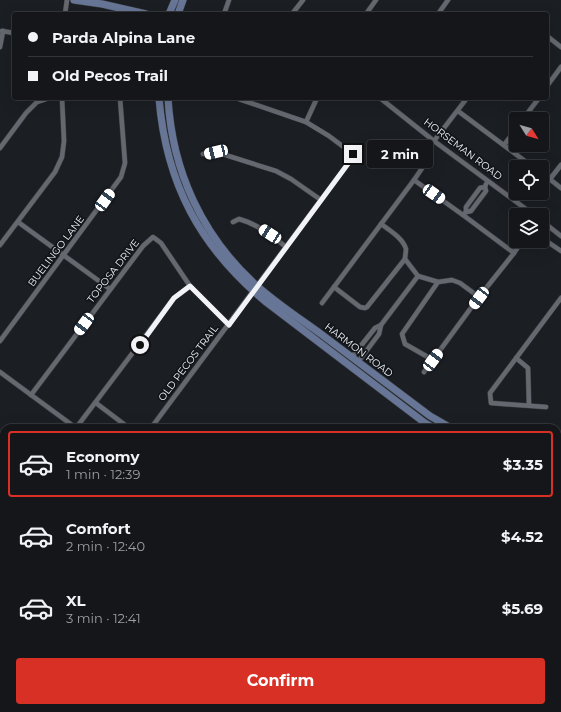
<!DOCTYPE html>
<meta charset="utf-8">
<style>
:root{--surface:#14161a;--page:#212327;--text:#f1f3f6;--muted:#9d9fa2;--line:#333539;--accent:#d93025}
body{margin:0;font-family:Montserrat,sans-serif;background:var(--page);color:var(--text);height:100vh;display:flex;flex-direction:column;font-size:15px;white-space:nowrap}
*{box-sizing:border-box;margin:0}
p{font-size:13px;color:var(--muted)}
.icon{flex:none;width:22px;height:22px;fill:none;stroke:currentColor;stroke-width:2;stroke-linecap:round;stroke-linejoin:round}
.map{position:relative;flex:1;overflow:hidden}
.details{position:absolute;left:0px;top:424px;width:561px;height:288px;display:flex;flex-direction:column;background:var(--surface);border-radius:12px 12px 0 0;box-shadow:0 4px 16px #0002,0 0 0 1px var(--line)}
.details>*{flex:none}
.guide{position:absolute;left:12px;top:12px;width:537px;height:88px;border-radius:4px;box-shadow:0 4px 16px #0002,0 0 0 1px var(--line);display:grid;align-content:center;height:88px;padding:0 16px;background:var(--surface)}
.needle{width:26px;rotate:127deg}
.tools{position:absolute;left:509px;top:112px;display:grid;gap:8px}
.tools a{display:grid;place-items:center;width:40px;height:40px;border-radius:4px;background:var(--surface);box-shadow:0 4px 16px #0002,0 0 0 1px var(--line);font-size:20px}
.end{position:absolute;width:18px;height:18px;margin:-9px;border:5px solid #f1f3f7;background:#111;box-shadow:0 0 0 2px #111}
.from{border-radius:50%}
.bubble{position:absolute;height:28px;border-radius:4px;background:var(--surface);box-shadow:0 4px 16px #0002,0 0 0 1px var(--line);font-size:13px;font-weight:700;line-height:28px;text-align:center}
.car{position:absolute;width:12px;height:24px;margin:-12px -6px;border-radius:5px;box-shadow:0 0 3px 1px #0007;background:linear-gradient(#fff 24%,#345 0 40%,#fff 0 76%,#345 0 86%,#fff 0)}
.guide b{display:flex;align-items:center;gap:14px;height:38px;font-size:15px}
.guide b+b{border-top:1px solid var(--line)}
.guide i{width:10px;height:10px;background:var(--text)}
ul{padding:7px 0 0;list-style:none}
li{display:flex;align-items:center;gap:12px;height:66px;margin:0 8px 6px;padding:0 8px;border:2px solid transparent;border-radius:4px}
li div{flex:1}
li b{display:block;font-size:15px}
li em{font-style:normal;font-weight:700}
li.active{border-color:var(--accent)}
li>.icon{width:36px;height:36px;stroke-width:1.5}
.cta{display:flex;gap:8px;margin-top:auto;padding:8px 16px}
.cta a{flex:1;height:46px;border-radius:4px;background:var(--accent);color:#fff;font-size:16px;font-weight:700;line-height:46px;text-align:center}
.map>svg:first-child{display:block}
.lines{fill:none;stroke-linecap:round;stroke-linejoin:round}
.stream{stroke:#3c5c9f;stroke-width:1.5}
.street-casing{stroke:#3a3c40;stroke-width:5.5}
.secondary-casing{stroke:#3a3c40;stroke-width:8}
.street{stroke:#65686f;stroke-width:4.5}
.secondary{stroke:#677696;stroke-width:7}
.route{stroke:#f1f3f7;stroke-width:5}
.labels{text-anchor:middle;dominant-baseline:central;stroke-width:3.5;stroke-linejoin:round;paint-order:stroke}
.street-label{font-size:10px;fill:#f1f3f7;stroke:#12151a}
</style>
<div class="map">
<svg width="561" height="712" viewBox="0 0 561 712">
<rect width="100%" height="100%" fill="#1b1e23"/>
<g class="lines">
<g class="stream">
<polyline points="0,562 4,561"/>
<polyline points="553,708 558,712"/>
</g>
<g class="street-casing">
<g id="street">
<polyline points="65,14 67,0"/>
<polyline points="224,14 229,0"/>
<polyline points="292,14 303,0"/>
<polyline points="366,14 376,0"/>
<polyline points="438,14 448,0"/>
<polyline points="2,31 14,33"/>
<polyline points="547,36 561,47"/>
<polyline points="0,47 3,31"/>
<polyline points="547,86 561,67"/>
<polyline points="380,98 434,141 534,215"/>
<polyline points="458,111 533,167"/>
<polyline points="523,119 539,98"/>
<polyline points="306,122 317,98"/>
<polyline points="434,141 467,98"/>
<polyline points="504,145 516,129"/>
<polyline points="0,148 26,113 37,102 49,98"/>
<polyline points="203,154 216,152 276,171 291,179 321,200"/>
<polyline points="542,173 561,188"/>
<polyline points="550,179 561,165"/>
<polyline points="414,180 429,158"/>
<polyline points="485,187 486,191 471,211 466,212 463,215 414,180 334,287 360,307 365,308 367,307 405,259 418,276 438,282 452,280 460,283 479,297 514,253 522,241"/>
<polyline points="466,212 466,207 480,188 485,187 486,184"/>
<polyline points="463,215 514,253"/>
<polyline points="542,221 561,236"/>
<polyline points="18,222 110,289"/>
<path d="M233,222L239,219C257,224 271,235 286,247"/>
<path d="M381,224C389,230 403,238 406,249C406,252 405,256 405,259"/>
<polyline points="542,238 561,251"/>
<polyline points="0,245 55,172 62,157 64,141 62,98"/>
<polyline points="322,303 334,287"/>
<polyline points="0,341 121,177 125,163 120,98"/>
<polyline points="352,357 375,328 381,325"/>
<polyline points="516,358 528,368 529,405"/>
<polyline points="433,360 405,344 402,334 438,282"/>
<polyline points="358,362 379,334 381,325 418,276"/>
<polyline points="0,372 76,428 174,298 190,286"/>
<polyline points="424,372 479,297"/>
<polyline points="31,395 143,246 153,237 161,243 190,286 229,325"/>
<polyline points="96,403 129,428"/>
<polyline points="546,407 491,403 490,393 561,298"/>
<polyline points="151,428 350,161 353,154 329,136 306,122 236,98"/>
</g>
</g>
<g class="secondary-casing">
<g id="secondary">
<polyline points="74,0 102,4 146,14"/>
<polyline points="169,14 175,0"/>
<polyline points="178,14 183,0"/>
<path d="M159,98C166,184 200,247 266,302L425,423L434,428"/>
<path d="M168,98C172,171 202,236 256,285C276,303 299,318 321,334C357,361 394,389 430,416L451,428"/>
<polyline points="557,439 561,438"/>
<polyline points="557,447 561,447"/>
</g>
</g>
<use href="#street" class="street"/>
<use href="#secondary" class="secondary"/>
</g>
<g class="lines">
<polyline class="route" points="140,345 174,298 190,286 229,325 350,161 353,154"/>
</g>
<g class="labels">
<g class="street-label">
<text transform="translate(463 149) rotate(37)">HORSEMAN ROAD</text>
<text transform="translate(56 251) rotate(-53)">BUELINGO LANE</text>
<text transform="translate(113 271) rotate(-52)">TOPOSA DRIVE</text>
<text transform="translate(359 350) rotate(37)">HARMON ROAD</text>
<text transform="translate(188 363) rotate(-53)">OLD PECOS TRAIL</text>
</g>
</g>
</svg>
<div class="tools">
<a><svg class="needle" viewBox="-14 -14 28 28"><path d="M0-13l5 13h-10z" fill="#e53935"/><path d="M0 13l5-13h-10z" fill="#9d9fa2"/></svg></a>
<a><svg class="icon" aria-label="locate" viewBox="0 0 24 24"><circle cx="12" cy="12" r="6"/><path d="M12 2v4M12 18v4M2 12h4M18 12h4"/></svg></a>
<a><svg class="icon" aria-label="layers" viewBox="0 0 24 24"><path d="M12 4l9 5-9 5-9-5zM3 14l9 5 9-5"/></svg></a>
</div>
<i class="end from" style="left:140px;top:345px"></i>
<i class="end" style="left:353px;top:154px"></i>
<div class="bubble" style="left:367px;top:140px;width:66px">2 min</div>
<i class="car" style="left:216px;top:152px;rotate:257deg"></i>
<i class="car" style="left:434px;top:194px;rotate:125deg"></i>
<i class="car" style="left:105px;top:200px;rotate:36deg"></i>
<i class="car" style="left:270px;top:234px;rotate:303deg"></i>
<i class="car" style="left:479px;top:298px;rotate:217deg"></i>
<i class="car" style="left:84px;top:324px;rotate:217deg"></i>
<i class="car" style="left:433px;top:360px;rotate:37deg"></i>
<div class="guide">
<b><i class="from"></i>Parda Alpina Lane</b>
<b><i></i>Old Pecos Trail</b>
</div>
<section class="details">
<ul>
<li class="active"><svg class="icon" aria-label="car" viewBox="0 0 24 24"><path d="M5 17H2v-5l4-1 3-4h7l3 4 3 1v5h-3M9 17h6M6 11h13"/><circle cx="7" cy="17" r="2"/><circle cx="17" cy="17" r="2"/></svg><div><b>Economy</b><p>1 min · 12:39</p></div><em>$3.35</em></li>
<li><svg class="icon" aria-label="car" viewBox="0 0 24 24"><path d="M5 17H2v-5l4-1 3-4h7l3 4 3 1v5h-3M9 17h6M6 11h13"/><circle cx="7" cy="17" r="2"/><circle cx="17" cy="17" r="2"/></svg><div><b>Comfort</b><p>2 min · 12:40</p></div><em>$4.52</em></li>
<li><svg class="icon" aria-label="car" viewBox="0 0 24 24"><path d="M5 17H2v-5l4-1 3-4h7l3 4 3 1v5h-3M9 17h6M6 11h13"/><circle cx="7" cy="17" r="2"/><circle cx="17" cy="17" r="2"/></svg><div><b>XL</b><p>3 min · 12:41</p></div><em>$5.69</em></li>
</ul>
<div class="cta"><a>Confirm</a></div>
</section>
</div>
